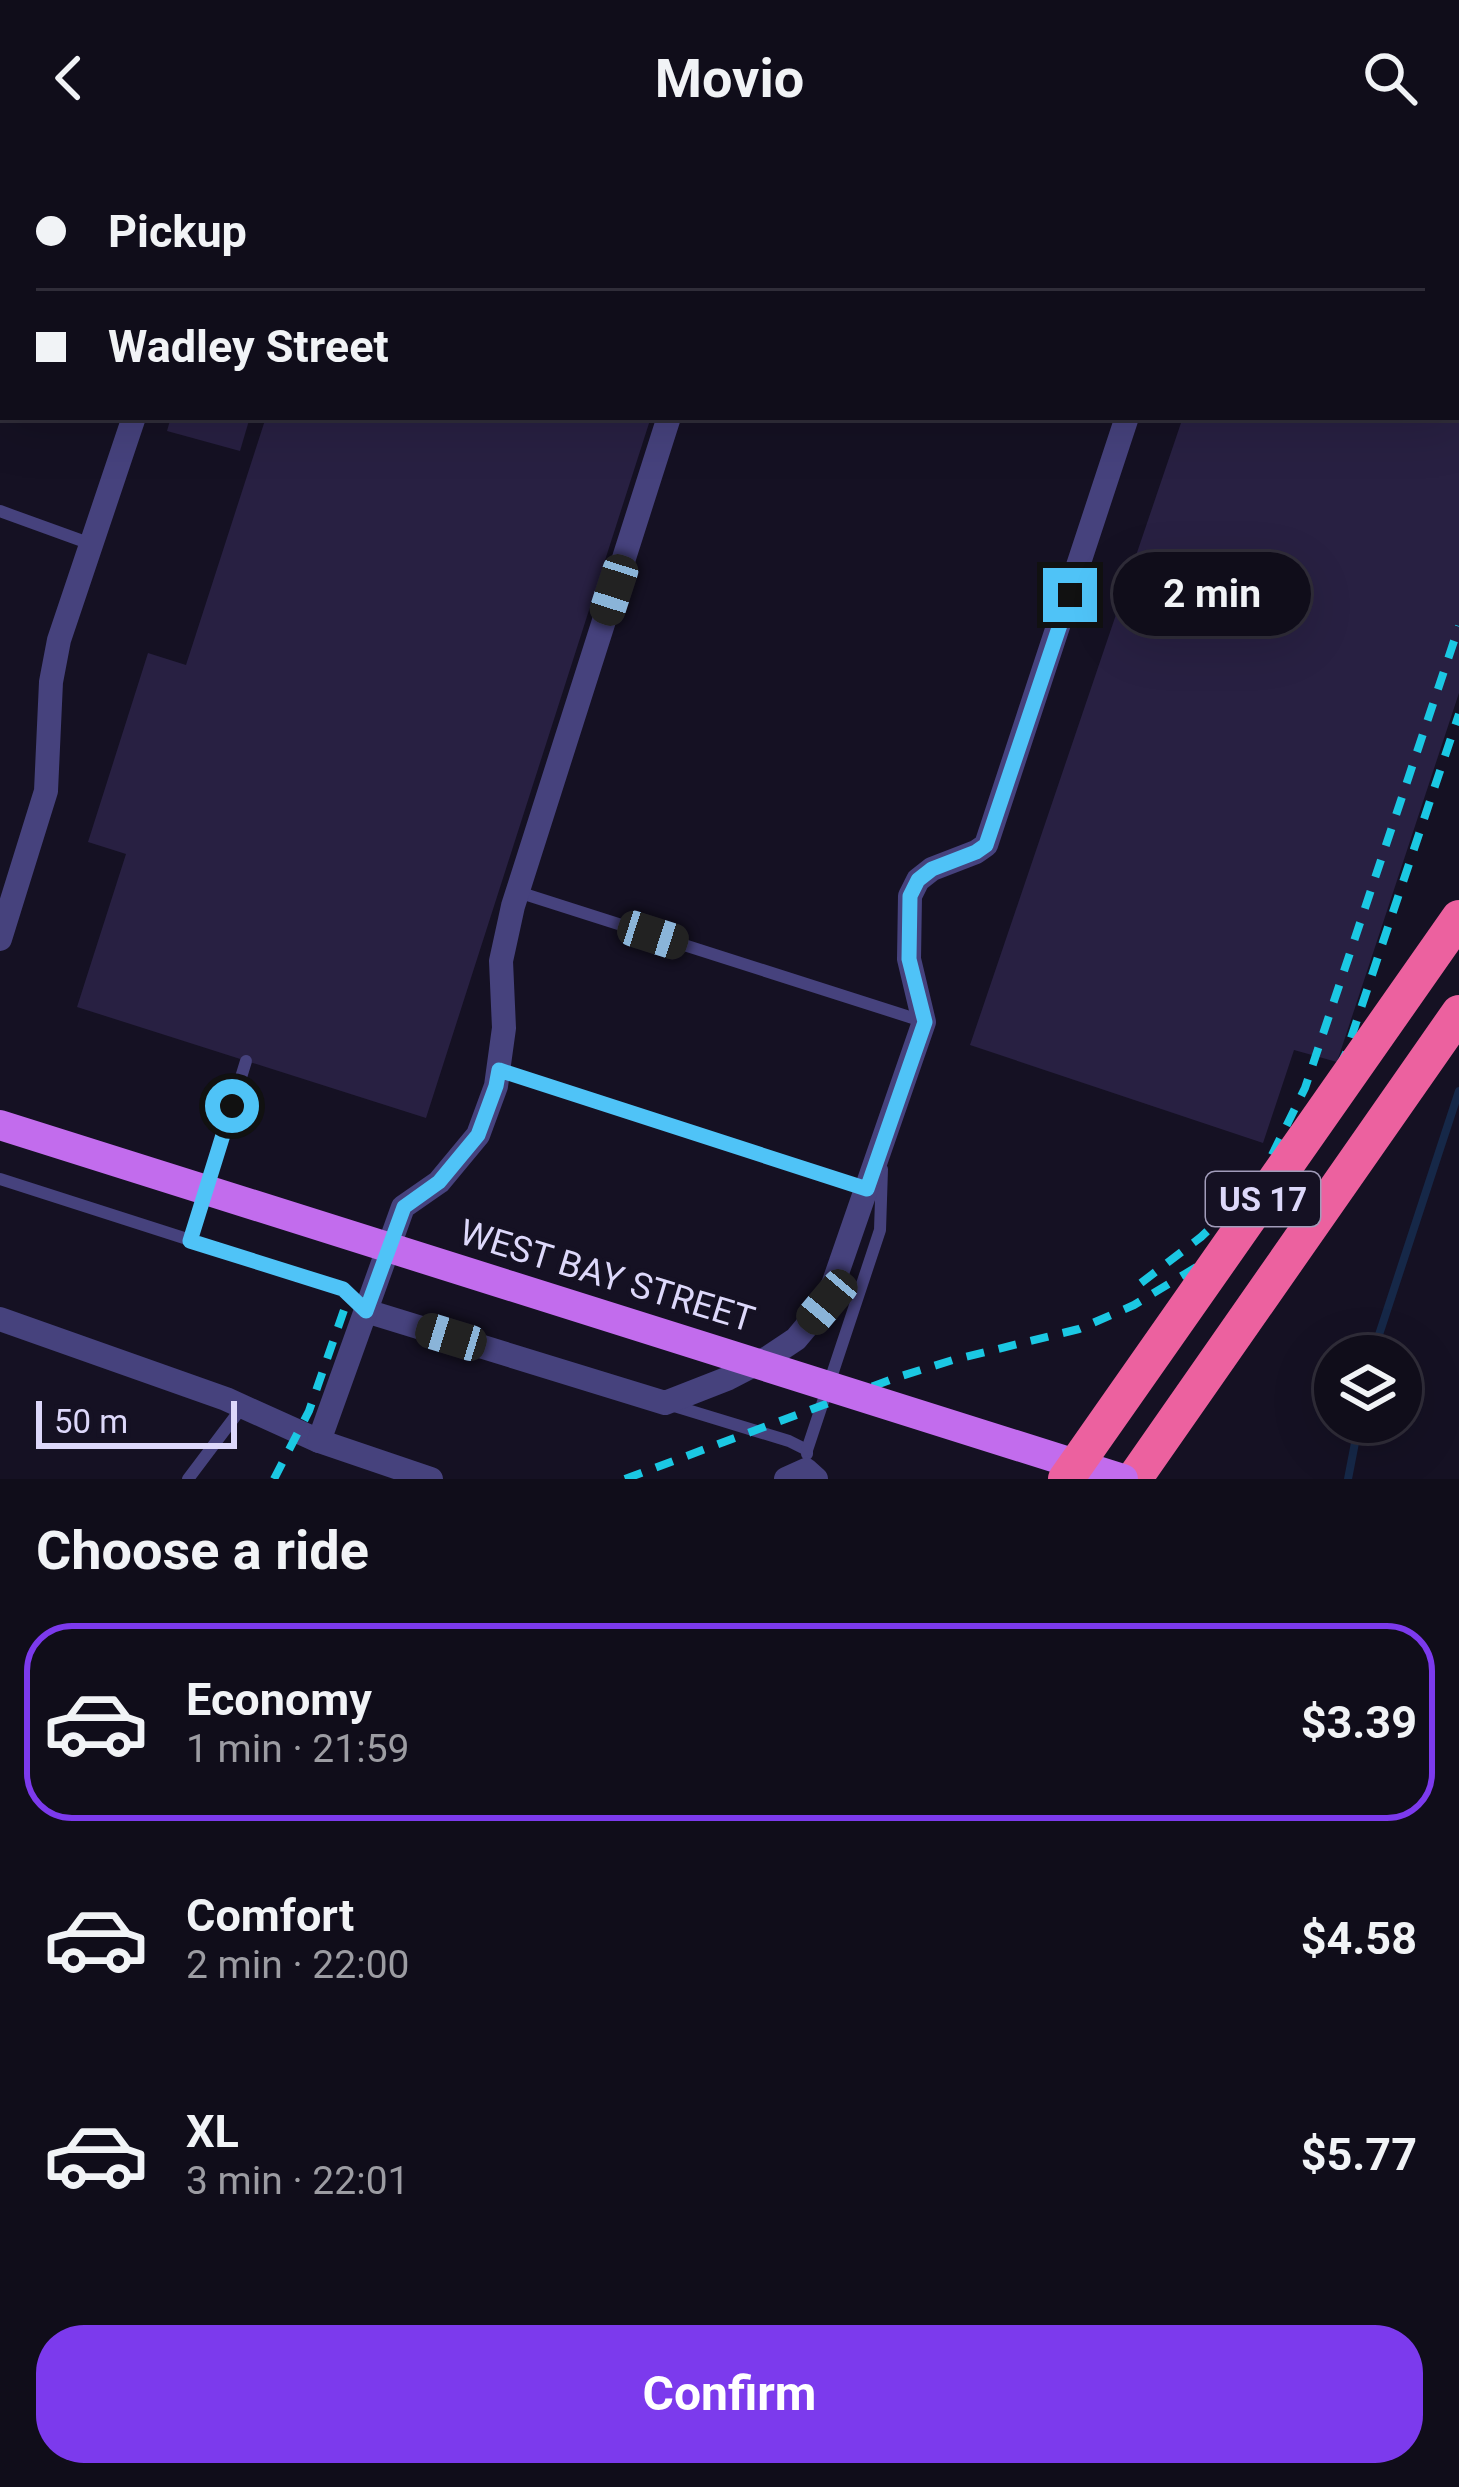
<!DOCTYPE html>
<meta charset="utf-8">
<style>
:root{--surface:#100d1a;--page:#191623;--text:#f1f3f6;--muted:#9c9ca2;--line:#302d39;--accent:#7c3aed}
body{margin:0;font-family:Roboto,sans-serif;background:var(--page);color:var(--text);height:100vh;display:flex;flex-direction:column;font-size:45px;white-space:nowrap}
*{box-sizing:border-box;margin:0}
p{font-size:39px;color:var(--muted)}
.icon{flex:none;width:66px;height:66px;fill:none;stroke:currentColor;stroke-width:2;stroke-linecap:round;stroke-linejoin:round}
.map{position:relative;height:1323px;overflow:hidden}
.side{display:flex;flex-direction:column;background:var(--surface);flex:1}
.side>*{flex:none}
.guide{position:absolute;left:0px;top:0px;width:1461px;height:264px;box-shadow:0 12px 48px #0002,0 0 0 3px var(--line);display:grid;align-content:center;height:264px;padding:0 36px;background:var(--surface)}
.tools{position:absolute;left:1314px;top:1179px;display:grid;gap:24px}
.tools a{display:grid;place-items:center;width:108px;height:108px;border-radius:50%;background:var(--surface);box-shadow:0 12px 48px #0002,0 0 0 3px var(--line);font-size:60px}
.scale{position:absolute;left:36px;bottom:30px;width:201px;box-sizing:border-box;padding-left:12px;border:6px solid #ddd8fa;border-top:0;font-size:33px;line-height:42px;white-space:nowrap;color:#ddd8fa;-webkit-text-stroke:9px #151123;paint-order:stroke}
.end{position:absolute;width:54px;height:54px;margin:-27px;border:15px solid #4fc3f7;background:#111;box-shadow:0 0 0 6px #111}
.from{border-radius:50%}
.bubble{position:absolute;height:84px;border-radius:42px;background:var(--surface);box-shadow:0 12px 48px #0002,0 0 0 3px var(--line);font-size:39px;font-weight:700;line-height:84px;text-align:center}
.car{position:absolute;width:36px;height:72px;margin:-36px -18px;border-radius:15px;box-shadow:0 0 9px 3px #0007;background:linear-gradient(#222 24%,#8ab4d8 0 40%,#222 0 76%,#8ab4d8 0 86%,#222 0)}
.guide b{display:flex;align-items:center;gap:42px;height:114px;font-size:45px}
.guide b+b{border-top:3px solid var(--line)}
.guide i{width:30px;height:30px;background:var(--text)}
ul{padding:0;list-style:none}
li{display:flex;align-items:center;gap:36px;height:198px;margin:0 24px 18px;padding:0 12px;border:6px solid transparent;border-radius:48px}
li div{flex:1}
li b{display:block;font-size:45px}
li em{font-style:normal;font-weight:700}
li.selected{border-color:var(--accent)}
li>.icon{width:108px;height:108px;stroke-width:1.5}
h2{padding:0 36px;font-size:54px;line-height:144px}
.action{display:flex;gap:24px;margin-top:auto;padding:24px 36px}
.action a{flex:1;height:138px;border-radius:48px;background:var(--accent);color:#fff;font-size:48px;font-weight:700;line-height:138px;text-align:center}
header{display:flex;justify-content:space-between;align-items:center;height:156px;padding:0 36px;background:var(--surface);font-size:54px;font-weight:700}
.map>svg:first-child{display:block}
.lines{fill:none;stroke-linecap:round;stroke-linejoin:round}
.stream{stroke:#162848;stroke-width:8}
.building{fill:#282042}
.service{stroke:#46427d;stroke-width:12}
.minor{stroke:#46427d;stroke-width:24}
.motorway{stroke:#ec619f;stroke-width:36}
.rail{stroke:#1bc8e3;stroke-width:8;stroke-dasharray:18 15;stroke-linecap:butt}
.primary-bridge{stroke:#c26ced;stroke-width:30}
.motorway-bridge{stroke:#ec619f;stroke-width:36}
.route{stroke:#4fc3f7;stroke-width:15}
.labels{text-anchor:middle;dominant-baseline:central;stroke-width:9;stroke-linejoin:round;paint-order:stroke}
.shield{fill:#151123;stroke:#a19cba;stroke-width:3}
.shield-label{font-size:33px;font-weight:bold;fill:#ddd8fa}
.street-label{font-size:36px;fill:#ddd8fa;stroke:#151123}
</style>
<header><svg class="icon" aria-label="back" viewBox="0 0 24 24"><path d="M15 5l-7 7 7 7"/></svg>Movio<svg class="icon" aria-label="search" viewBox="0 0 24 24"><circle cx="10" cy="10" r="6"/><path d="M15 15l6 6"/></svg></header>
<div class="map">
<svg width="1459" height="1323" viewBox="0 0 1459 1323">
<rect width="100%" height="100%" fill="#151123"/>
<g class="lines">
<g class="stream">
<polyline points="1372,1200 1459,935"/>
<polyline points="1348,1323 1359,1266"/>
</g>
</g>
<g class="building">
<polygon points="171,261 250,261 240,295 167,275"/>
<polygon points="266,261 651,261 426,962 77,851 126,698 88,686 148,497 186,509"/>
<polygon points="1183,261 1459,261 1459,537 1337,906 1294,894 1263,987 970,889"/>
</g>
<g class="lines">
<g class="service">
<polyline points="64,3 65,0"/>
<polyline points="0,35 3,35"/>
<polyline points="0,355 91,388"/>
<polyline points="518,736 922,865"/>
<polyline points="499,914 867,1033"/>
<polyline points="0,1023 343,1133 365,1154"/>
<polyline points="191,1085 246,905"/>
<polyline points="671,1249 789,1285 807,1294 807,1298"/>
<polyline points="807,1294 880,1074 882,1013"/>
<polyline points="188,1323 243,1250"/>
</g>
<g class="minor">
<polyline points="227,3 228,0"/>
<polyline points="754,3 755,0"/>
<polyline points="1164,3 1165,0"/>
<polyline points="0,783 46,635 51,526 59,484 134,261"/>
<polyline points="366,1155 665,1247 729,1222 769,1201 796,1183 827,1146 924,866 909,803 910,740 918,724 932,713 976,696 986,689 1127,261"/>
<polyline points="0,1163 226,1243 319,1285"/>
<polyline points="431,1323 319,1285 403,1051 439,1026 478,979 496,930 504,872 501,805 513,750 669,261"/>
<polyline points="786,1323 806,1314 816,1323"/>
</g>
<polyline class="motorway" points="1134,1323 1459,857"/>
<g class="rail">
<polyline points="1272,999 1305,932 1459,470"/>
<polyline points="1141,1127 1201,1081 1233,1051"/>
<polyline points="274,1323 309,1255 344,1154"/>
<polyline points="625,1323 898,1221 953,1204 1079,1173 1134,1149 1203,1107 1250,1056 1316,957 1346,897 1459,558"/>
</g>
<polyline class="primary-bridge" points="0,969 1123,1323"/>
<polyline class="motorway-bridge" points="1066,1323 1459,762"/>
</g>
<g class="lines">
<polyline class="route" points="232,950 190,1085 343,1133 366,1155 404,1051 439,1026 478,979 496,930 499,914 867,1033 925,866 909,803 910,740 918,724 932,713 976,696 986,689 1070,439"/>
</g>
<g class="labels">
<rect class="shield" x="1206" y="1016" width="114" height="54" rx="9"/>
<g class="shield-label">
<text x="1263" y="1043">US 17</text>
</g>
<g class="street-label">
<text transform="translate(607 1120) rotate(17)">WEST BAY STREET</text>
</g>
</g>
</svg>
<div class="tools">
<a><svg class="icon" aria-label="layers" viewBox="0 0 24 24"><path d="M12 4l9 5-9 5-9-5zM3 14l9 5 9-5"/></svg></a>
</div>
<div class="scale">50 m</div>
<i class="end from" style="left:232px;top:950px"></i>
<i class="end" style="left:1070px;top:439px"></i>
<div class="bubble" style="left:1113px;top:396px;width:198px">2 min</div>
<i class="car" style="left:614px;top:434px;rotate:198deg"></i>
<i class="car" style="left:653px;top:779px;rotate:108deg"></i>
<i class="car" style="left:827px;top:1146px;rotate:220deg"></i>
<i class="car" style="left:451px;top:1181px;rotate:287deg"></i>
<div class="guide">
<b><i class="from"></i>Pickup</b>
<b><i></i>Wadley Street</b>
</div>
</div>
<section class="side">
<h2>Choose a ride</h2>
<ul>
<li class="selected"><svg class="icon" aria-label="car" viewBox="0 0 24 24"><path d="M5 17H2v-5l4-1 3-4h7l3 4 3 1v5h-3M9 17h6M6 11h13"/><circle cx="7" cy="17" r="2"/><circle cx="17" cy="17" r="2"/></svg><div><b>Economy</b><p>1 min · 21:59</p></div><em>$3.39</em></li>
<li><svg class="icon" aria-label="car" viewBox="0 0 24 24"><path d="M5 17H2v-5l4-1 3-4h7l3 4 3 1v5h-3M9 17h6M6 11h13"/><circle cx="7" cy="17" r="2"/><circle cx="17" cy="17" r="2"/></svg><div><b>Comfort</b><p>2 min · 22:00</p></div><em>$4.58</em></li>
<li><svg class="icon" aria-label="car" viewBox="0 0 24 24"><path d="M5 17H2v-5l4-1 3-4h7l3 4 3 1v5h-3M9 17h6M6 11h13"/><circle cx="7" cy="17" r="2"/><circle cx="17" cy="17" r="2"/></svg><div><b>XL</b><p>3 min · 22:01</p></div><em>$5.77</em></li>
</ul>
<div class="action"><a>Confirm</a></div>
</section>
